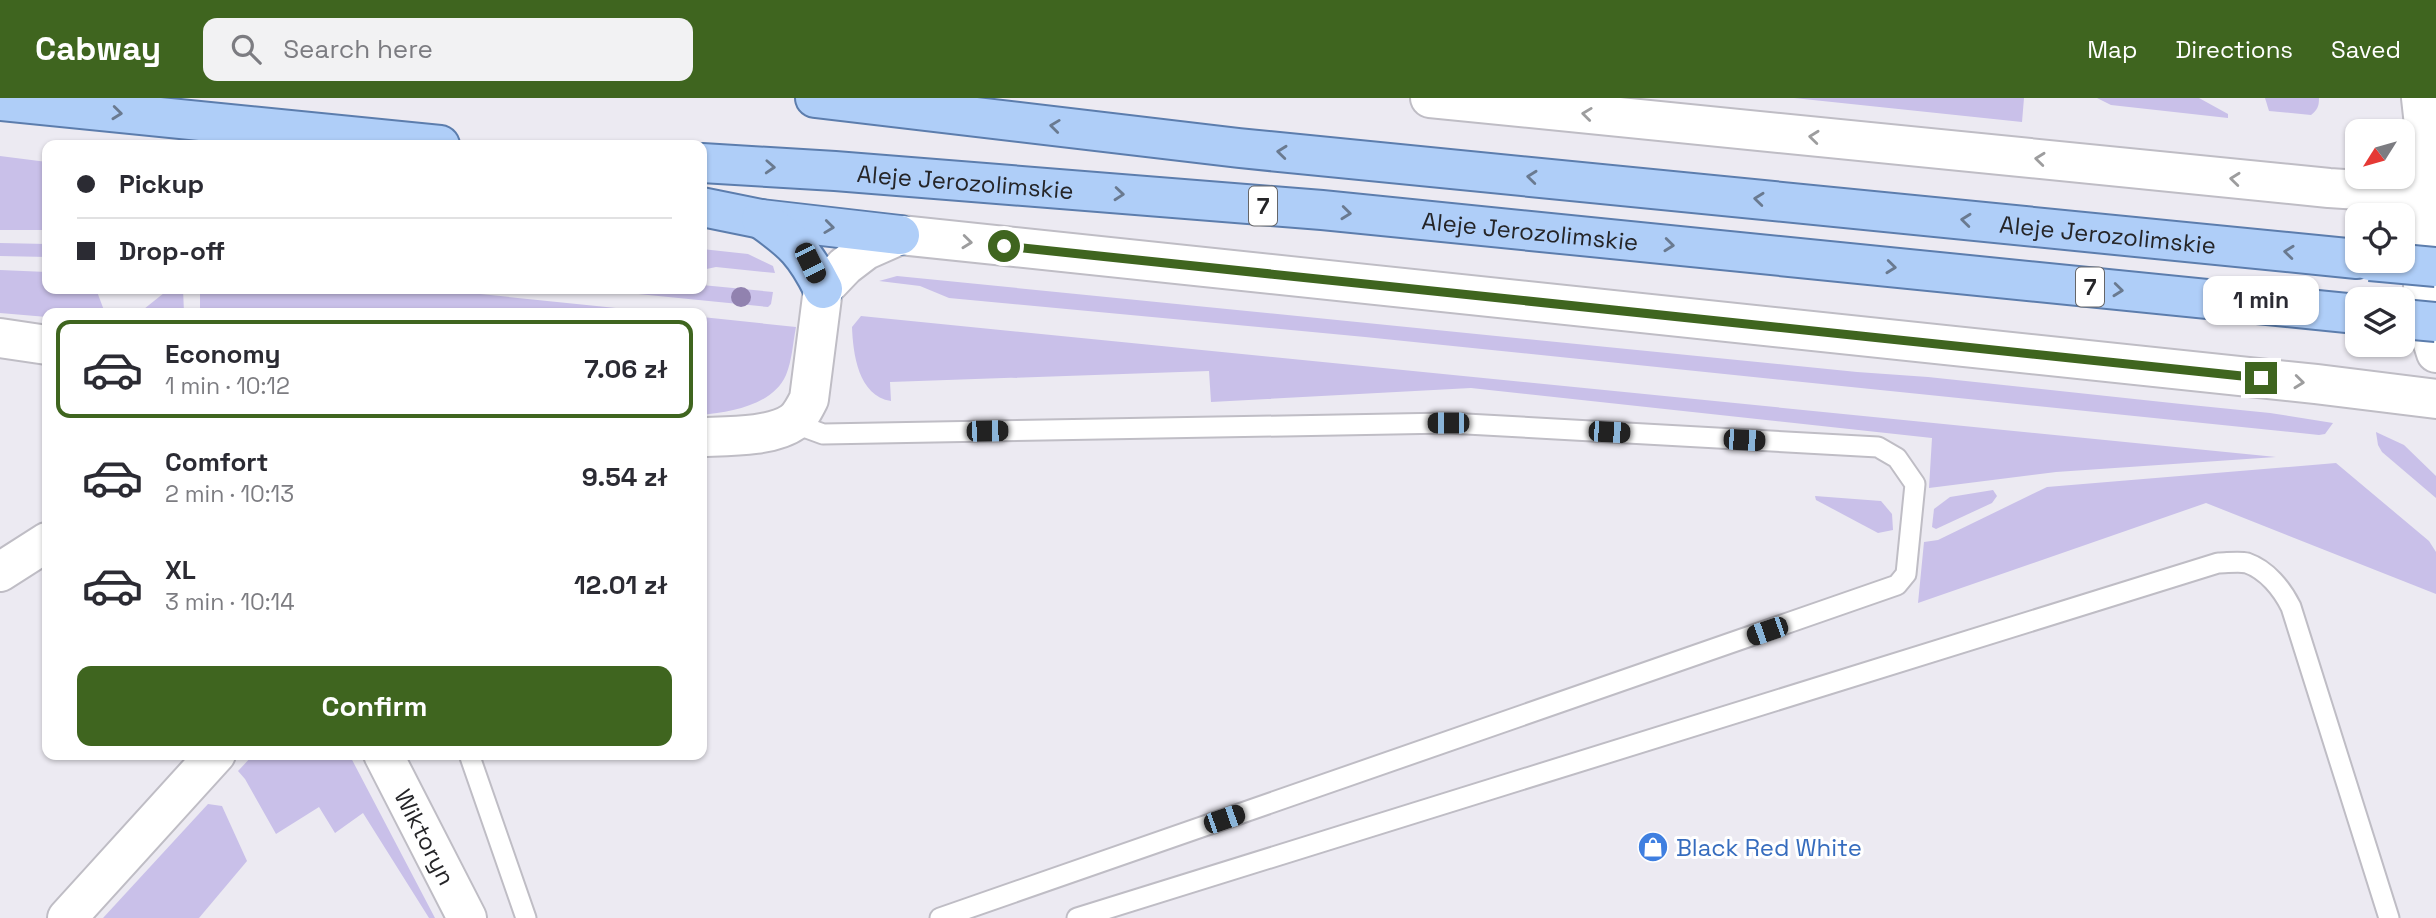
<!DOCTYPE html>
<meta charset="utf-8">
<style>
:root{--surface:#fff;--page:#f2f2f3;--text:#2b2b33;--muted:#7c7c81;--line:#e1e1e2;--accent:#3f651f}
body{margin:0;font-family:"Space Grotesk",sans-serif;background:var(--page);color:var(--text);height:100vh;display:flex;flex-direction:column;font-size:26px;white-space:nowrap}
*{box-sizing:border-box;margin:0}
p{font-size:23px;color:var(--muted)}
.icon{flex:none;width:38px;height:38px;fill:none;stroke:currentColor;stroke-width:2;stroke-linecap:round;stroke-linejoin:round}
.map{position:relative;flex:1;overflow:hidden}
.panel{position:absolute;left:42px;top:210px;width:665px;height:452px;display:flex;flex-direction:column;background:var(--surface);border-radius:14px;box-shadow:0 2px 5px #0004}
.panel>*{flex:none}
.guide{position:absolute;left:42px;top:42px;width:665px;height:154px;border-radius:14px;box-shadow:0 2px 5px #0004;display:grid;align-content:center;height:154px;padding:0 35px;background:var(--surface)}
.needle{width:46px;rotate:233deg}
.tools{position:absolute;left:2345px;top:21px;display:grid;gap:14px}
.tools a{display:grid;place-items:center;width:70px;height:70px;border-radius:14px;background:var(--surface);box-shadow:0 2px 5px #0004;font-size:35px}
.end{position:absolute;width:32px;height:32px;margin:-16px;border:9px solid #3f651f;background:#fff;box-shadow:0 0 0 4px #fff}
.from{border-radius:50%}
.bubble{position:absolute;height:49px;border-radius:14px;background:var(--surface);box-shadow:0 2px 5px #0004;font-size:23px;font-weight:700;line-height:49px;text-align:center}
.car{position:absolute;width:21px;height:42px;margin:-21px -10px;border-radius:9px;box-shadow:0 0 5px 2px #0007;background:linear-gradient(#222 24%,#8ab4d8 0 40%,#222 0 76%,#8ab4d8 0 86%,#222 0)}
.guide b{display:flex;align-items:center;gap:24px;height:66px;font-size:26px}
.guide b+b{border-top:2px solid var(--line)}
.guide i{width:18px;height:18px;background:var(--text)}
ul{padding:12px 0 0;list-style:none}
li{display:flex;align-items:center;gap:21px;height:98px;margin:0 14px 10px;padding:0 21px;border:4px solid transparent;border-radius:14px}
li div{flex:1}
li b{display:block;font-size:26px}
li em{font-style:normal;font-weight:700}
li.active{border-color:var(--accent)}
li>.icon{width:63px;height:63px;stroke-width:1.5}
.action{display:flex;gap:14px;margin-top:auto;padding:14px 35px}
.action a{flex:1;height:80px;border-radius:14px;background:var(--accent);color:#fff;font-size:28px;font-weight:700;line-height:80px;text-align:center}
header{display:flex;align-items:center;gap:42px;box-sizing:border-box;height:98px;padding:0 35px;background:var(--accent);color:#fff}
header strong{font-size:33px}
nav{display:flex;gap:38px;margin-inline-start:auto;font-size:24px}
.search{width:490px;height:63px;background:var(--page);display:flex;align-items:center;gap:18px;box-sizing:border-box;padding:0 24px;border-radius:14px;color:var(--muted);font-size:26px}
.map>svg:first-child{display:block}
.green{fill:#c9c0e9}
.lines{fill:none;stroke-linecap:round;stroke-linejoin:round}
.lane-casing{stroke:#bfbdc5;stroke-width:23}
.street-casing{stroke:#bfbdc5;stroke-width:42}
.secondary-casing{stroke:#bfbdc5;stroke-width:42}
.primary-casing{stroke:#5c7dad;stroke-width:42}
.lane{stroke:#fff;stroke-width:19}
.street{stroke:#fff;stroke-width:38}
.secondary{stroke:#fff;stroke-width:38}
.primary{stroke:#afcef8;stroke-width:38}
.primary-bridge-casing{stroke:#5c7dad;stroke-width:42;stroke-linecap:butt}
.primary-bridge{stroke:#afcef8;stroke-width:38}
.tree{fill:#9182af}
.oneway{stroke:#6a7a90}
.oneway2{stroke:#9d9d9e}
.route{stroke:#3f651f;stroke-width:9}
.labels{text-anchor:middle;dominant-baseline:central;stroke-width:6;stroke-linejoin:round;paint-order:stroke}
.shield{fill:#fff;stroke:#666668;stroke-width:2}
.shield-label{font-size:23px;font-weight:bold;fill:#252528}
.street-label{font-size:24px;fill:#252528;stroke:#fff}
.shop-label{font-size:24px;fill:#366cbe;stroke:#fff;text-anchor:start}
</style>
<header>
<strong>Cabway</strong>
<div class="search"><svg class="icon" aria-label="search" viewBox="0 0 24 24"><circle cx="10" cy="10" r="6"/><path d="M15 15l6 6"/></svg>Search here</div>
<nav><a>Map</a><a>Directions</a><a>Saved</a></nav>
</header>
<div class="map">
<svg width="2436" height="820" viewBox="0 0 2436 820">
<rect width="100%" height="100%" fill="#eceaf2"/>
<g class="green">
<polygon points="1794,0 2024,0 2022,24"/>
<polygon points="2097,0 2199,0 2228,16 2228,20 2111,7"/>
<path d="M2265,0H2319C2319,9 2317,12 2311,17L2269,13Z"/>
<polygon points="0,58 47,64 47,132 0,132"/>
<polygon points="0,145 47,146 47,159 0,158"/>
<polygon points="702,151 748,156 773,168 775,175 716,169 702,172"/>
<polygon points="0,172 47,174 47,191 96,191 105,215 47,215 47,219 0,215"/>
<polygon points="897,178 1857,274 1928,279 2181,306 2270,315 2333,325 2325,336 2319,337 1365,239 949,200 920,188 879,183"/>
<polygon points="702,187 773,194 771,206 768,209 588,191 702,191"/>
<polygon points="169,191 183,191 184,215 139,215"/>
<polygon points="200,191 431,191 665,215 200,215"/>
<path d="M861,218L2276,359L2056,374L1929,390L1932,340L1471,290L1211,304L1209,273L890,284L891,303C858,298 853,255 852,229Z"/>
<path d="M702,219L796,229C793,244 792,263 786,277C773,307 731,314 702,317Z"/>
<polygon points="2376,334 2404,347 2436,378 2436,400 2382,354 2378,347"/>
<polygon points="2336,365 2429,443 2436,454 2436,496 2206,405 1918,505 1924,444 1938,442 2047,389"/>
<polygon points="1993,392 1997,398 1992,405 1936,431 1932,429 1934,411 1950,399"/>
<polygon points="1815,398 1881,403 1892,416 1893,432 1878,435 1816,402"/>
<polygon points="254,656 349,656 435,820 429,820 363,715 335,735 319,709 276,736 245,681 238,673"/>
<polygon points="208,706 222,708 247,763 199,820 103,820"/>
</g>
<g class="lines">
<g class="lane-casing">
<g id="lane">
<polyline points="793,325 823,336 1448,325 1878,349 1897,360 1915,386 1906,476 1897,487 940,820"/>
<polyline points="469,656 526,820"/>
<path d="M1077,820L2218,465C2227,465 2239,463 2247,465C2267,472 2282,491 2291,509L2389,820"/>
</g>
</g>
<g class="street-casing">
<g id="street">
<polyline points="2421,0 2424,27 2425,97"/>
<polyline points="0,240 47,247"/>
<path d="M702,339C727,338 772,339 793,324C800,319 805,309 809,301L823,191L845,168L866,152L900,137"/>
<polyline points="0,474 47,444"/>
<path id="s1" d="M383,656L467,820"/>
<polyline points="67,820 216,656"/>
</g>
</g>
<g class="secondary-casing">
<g id="secondary">
<polyline points="1430,0 2329,90 2436,97"/>
<path d="M2425,97C2423,151 2417,203 2436,255"/>
<polyline points="900,137 2316,286 2436,301"/>
</g>
</g>
<g class="primary-casing">
<g id="primary">
<path id="s2" d="M815,0L1239,50L2357,161"/>
<polyline points="0,3 440,47"/>
<path id="s3" d="M702,65L835,73L1322,112L2357,216"/>
<polyline points="702,109 761,121 900,137"/>
<path d="M761,121C794,144 805,155 823,191"/>
</g>
</g>
<use href="#lane" class="lane"/>
<use href="#street" class="street"/>
<use href="#secondary" class="secondary"/>
<use href="#primary" class="primary"/>
<g class="primary-bridge-casing">
<g id="primary-bridge">
<polyline points="2370,163 2436,169"/>
<polyline points="2403,221 2436,224"/>
</g>
</g>
<use href="#primary-bridge" class="primary-bridge"/>
</g>
<circle class="tree" cx="741" cy="199" r="10"/>
<defs><path id="oneway-chevron" d="M-2-3.5L2.5 0L-2 3.5" fill="none" stroke-width="1.6" stroke-linecap="round" stroke-linejoin="round" transform="scale(1.75)"/></defs>
<g class="oneway">
<use href="#oneway-chevron" transform="translate(117 15) rotate(6)"/>
<use href="#oneway-chevron" transform="translate(1055 28) rotate(-173)"/>
<use href="#oneway-chevron" transform="translate(1282 54) rotate(-174)"/>
<use href="#oneway-chevron" transform="translate(770 69) rotate(3)"/>
<use href="#oneway-chevron" transform="translate(1532 79) rotate(-174)"/>
<use href="#oneway-chevron" transform="translate(1119 96) rotate(5)"/>
<use href="#oneway-chevron" transform="translate(1759 101) rotate(-174)"/>
<use href="#oneway-chevron" transform="translate(1346 115) rotate(6)"/>
<use href="#oneway-chevron" transform="translate(1966 122) rotate(-174)"/>
<use href="#oneway-chevron" transform="translate(829 129) rotate(7)"/>
<use href="#oneway-chevron" transform="translate(1669 147) rotate(6)"/>
<use href="#oneway-chevron" transform="translate(2289 154) rotate(-174)"/>
<use href="#oneway-chevron" transform="translate(1891 169) rotate(6)"/>
<use href="#oneway-chevron" transform="translate(2118 192) rotate(6)"/>
</g>
<g class="oneway2">
<use href="#oneway-chevron" transform="translate(1587 16) rotate(-173)"/>
<use href="#oneway-chevron" transform="translate(1814 39) rotate(-174)"/>
<use href="#oneway-chevron" transform="translate(2040 61) rotate(-174)"/>
<use href="#oneway-chevron" transform="translate(2235 81) rotate(-174)"/>
<use href="#oneway-chevron" transform="translate(967 144) rotate(6)"/>
<use href="#oneway-chevron" transform="translate(2299 284) rotate(6)"/>
</g>
<g class="lines">
<polyline class="route" points="1004,148 2261,280"/>
</g>
<defs>
<g id="shop-disc" transform="scale(1.575)"><circle r="9.5" fill="#3f7fe0" stroke="#fff"/><path d="M-5-2.5h2.3a2.7 3.5 0 0 1 5.4 0H5L5.5 6h-11ZM-1.5-2.5h3a1.5 2.3 0 0 0-3 0Z" fill="#fff"/></g>
</defs>
<g fill-rule="evenodd">
<use href="#shop-disc" x="1653" y="749"/>
</g>
<g class="labels">
<g class="shield">
<rect x="1249" y="88.5" width="28" height="39" rx="5"/>
<rect x="2076" y="169.5" width="28" height="39" rx="5"/>
</g>
<g class="shield-label">
<text x="1263" y="108">7</text>
<text x="2090" y="189">7</text>
</g>
<g class="street-label">
<text stroke="none"><textPath href="#s3" startOffset="264">Aleje Jerozolimskie</textPath></text>
<text stroke="none"><textPath href="#s3" startOffset="831">Aleje Jerozolimskie</textPath></text>
<text stroke="none"><textPath href="#s2" startOffset="1300">Aleje Jerozolimskie</textPath></text>
<text stroke="none"><textPath href="#s1" startOffset="93">Wiktoryn</textPath></text>
</g>
<g class="shop-label">
<text x="1676" y="749">Black Red White</text>
</g>
</g>
</svg>
<div class="tools">
<a><svg class="needle" viewBox="-14 -14 28 28"><path d="M0-13l5 13h-10z" fill="#e53935"/><path d="M0 13l5-13h-10z" fill="#7c7c81"/></svg></a>
<a><svg class="icon" aria-label="locate" viewBox="0 0 24 24"><circle cx="12" cy="12" r="6"/><path d="M12 2v4M12 18v4M2 12h4M18 12h4"/></svg></a>
<a><svg class="icon" aria-label="layers" viewBox="0 0 24 24"><path d="M12 4l9 5-9 5-9-5zM3 14l9 5 9-5"/></svg></a>
</div>
<i class="end from" style="left:1004px;top:148px"></i>
<i class="end" style="left:2261px;top:280px"></i>
<div class="bubble" style="left:2203px;top:178px;width:116px">1 min</div>
<i class="car" style="left:810px;top:165px;rotate:154deg"></i>
<i class="car" style="left:1448px;top:325px;rotate:270deg"></i>
<i class="car" style="left:987px;top:333px;rotate:89deg"></i>
<i class="car" style="left:1609px;top:334px;rotate:93deg"></i>
<i class="car" style="left:1744px;top:342px;rotate:93deg"></i>
<i class="car" style="left:1767px;top:533px;rotate:251deg"></i>
<i class="car" style="left:1224px;top:721px;rotate:71deg"></i>
<div class="guide">
<b><i class="from"></i>Pickup</b>
<b><i></i>Drop-off</b>
</div>
<section class="panel">
<ul>
<li class="active"><svg class="icon" aria-label="car" viewBox="0 0 24 24"><path d="M5 17H2v-5l4-1 3-4h7l3 4 3 1v5h-3M9 17h6M6 11h13"/><circle cx="7" cy="17" r="2"/><circle cx="17" cy="17" r="2"/></svg><div><b>Economy</b><p>1 min · 10:12</p></div><em>7.06 zł</em></li>
<li><svg class="icon" aria-label="car" viewBox="0 0 24 24"><path d="M5 17H2v-5l4-1 3-4h7l3 4 3 1v5h-3M9 17h6M6 11h13"/><circle cx="7" cy="17" r="2"/><circle cx="17" cy="17" r="2"/></svg><div><b>Comfort</b><p>2 min · 10:13</p></div><em>9.54 zł</em></li>
<li><svg class="icon" aria-label="car" viewBox="0 0 24 24"><path d="M5 17H2v-5l4-1 3-4h7l3 4 3 1v5h-3M9 17h6M6 11h13"/><circle cx="7" cy="17" r="2"/><circle cx="17" cy="17" r="2"/></svg><div><b>XL</b><p>3 min · 10:14</p></div><em>12.01 zł</em></li>
</ul>
<div class="action"><a>Confirm</a></div>
</section>
</div>
